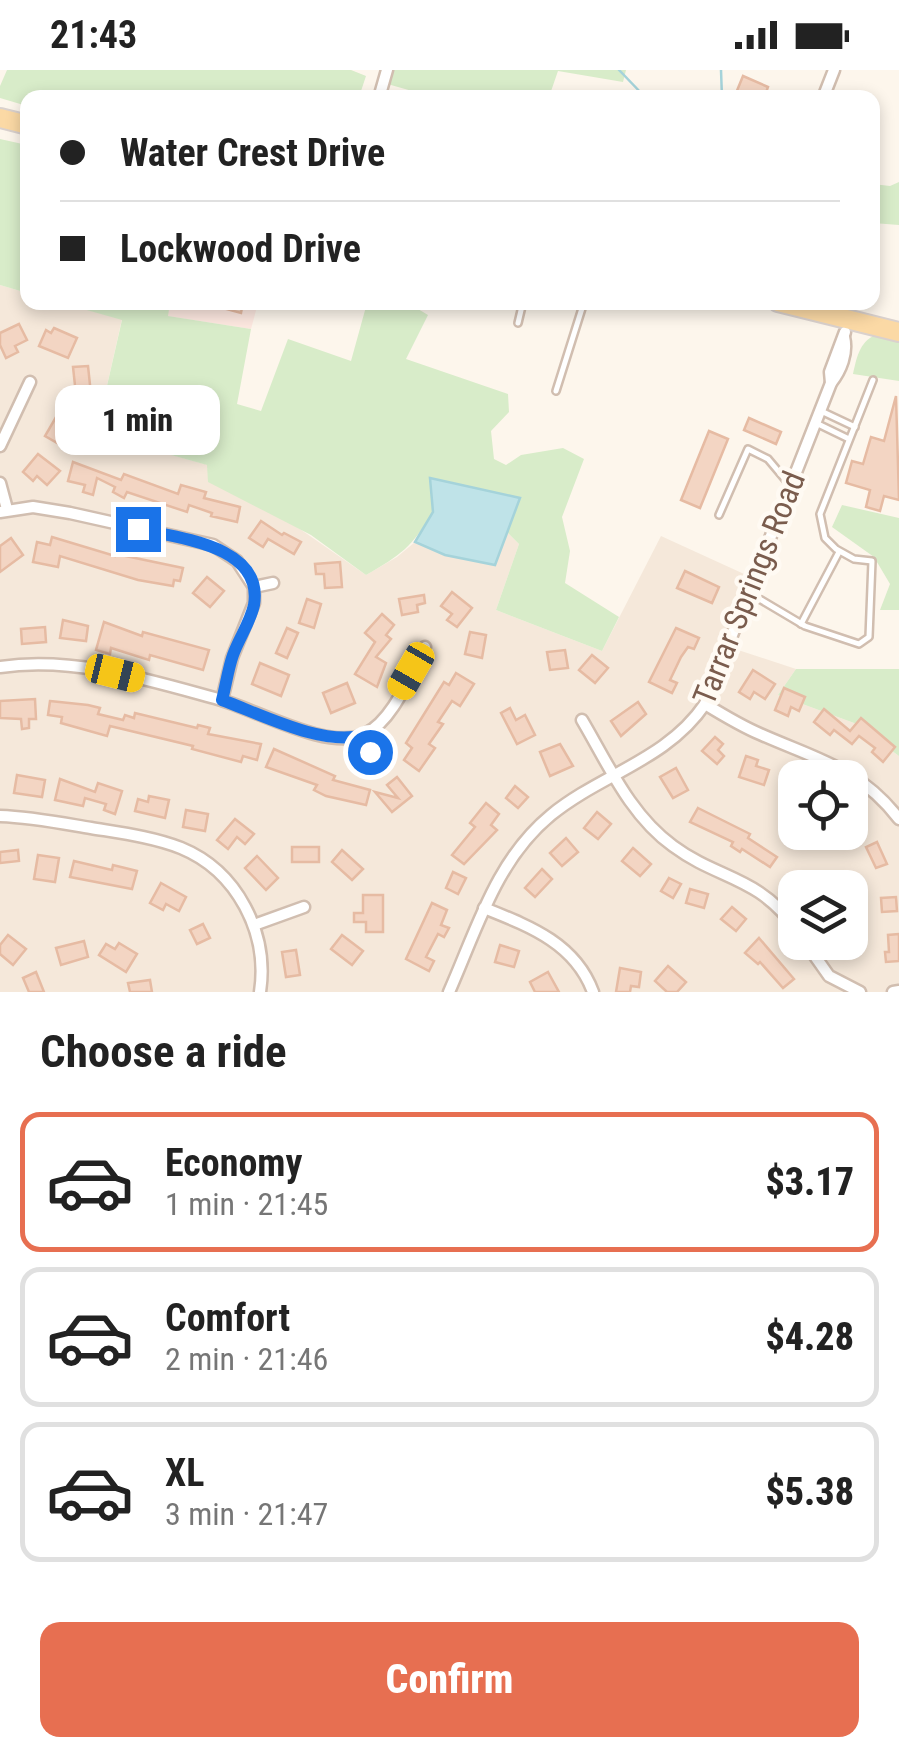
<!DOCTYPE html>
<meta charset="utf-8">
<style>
:root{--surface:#fff;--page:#f6f6f6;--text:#222;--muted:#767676;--line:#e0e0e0;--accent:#e76f51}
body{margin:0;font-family:"Roboto Condensed",sans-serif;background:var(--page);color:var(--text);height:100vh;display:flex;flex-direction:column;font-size:38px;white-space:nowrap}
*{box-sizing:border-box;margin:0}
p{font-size:32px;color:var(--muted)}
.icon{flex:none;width:55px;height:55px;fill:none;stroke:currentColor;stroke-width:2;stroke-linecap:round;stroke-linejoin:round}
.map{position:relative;height:922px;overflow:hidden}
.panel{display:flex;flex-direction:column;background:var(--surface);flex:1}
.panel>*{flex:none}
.top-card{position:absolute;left:20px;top:20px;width:860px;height:220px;border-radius:20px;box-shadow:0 5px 15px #0003;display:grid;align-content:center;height:220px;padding:0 40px;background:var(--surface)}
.tools{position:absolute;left:778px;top:690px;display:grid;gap:20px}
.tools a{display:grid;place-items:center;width:90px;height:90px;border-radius:20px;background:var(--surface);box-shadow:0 5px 15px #0003;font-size:50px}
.end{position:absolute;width:45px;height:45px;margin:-22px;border:12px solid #1a73e8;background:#fff;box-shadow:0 0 0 5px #fff}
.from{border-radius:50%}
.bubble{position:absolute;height:70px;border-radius:20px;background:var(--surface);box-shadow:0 5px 15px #0003;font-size:32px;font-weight:800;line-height:70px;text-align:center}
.car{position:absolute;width:30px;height:60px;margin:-30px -15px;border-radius:12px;box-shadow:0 0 8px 2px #0007;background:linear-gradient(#f5c518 24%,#345 0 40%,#f5c518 0 76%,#345 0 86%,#f5c518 0)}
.top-card b{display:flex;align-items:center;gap:35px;height:95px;font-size:38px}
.top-card b+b{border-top:2px solid var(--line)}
.top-card i{width:25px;height:25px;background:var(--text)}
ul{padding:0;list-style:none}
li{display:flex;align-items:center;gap:30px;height:140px;margin:0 20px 15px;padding:0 20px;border:5px solid var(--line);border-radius:20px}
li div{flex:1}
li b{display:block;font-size:38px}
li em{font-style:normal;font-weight:800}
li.current{border-color:var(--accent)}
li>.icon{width:90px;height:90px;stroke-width:1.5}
h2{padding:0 40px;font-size:45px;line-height:120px}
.primary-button{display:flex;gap:20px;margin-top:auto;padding:20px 40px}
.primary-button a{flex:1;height:115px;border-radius:20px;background:var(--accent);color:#fff;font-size:40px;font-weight:800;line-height:115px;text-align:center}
.status{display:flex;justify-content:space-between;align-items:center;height:70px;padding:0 50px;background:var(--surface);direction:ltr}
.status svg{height:28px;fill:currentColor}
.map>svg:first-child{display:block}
.residential{fill:#f5e8da;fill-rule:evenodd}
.commercial{fill:#fde8e0}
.green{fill:#d8ecc9}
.water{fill:#bfe3e8;stroke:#a5d3da;stroke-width:2.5}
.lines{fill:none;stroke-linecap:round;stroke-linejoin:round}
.stream{stroke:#a5d3da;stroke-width:2.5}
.building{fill:#f3d5c3;stroke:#e6bba3;stroke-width:2.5}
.service-casing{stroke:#d1beb0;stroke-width:10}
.minor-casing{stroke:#d1beb0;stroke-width:15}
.primary-casing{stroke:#dad1cd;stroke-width:22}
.service{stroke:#fff;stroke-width:5}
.minor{stroke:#fff;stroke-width:10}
.primary{stroke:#fbd9a5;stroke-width:18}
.route{stroke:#1a73e8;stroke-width:12}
.labels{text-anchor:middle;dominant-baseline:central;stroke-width:9;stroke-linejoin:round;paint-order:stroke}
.street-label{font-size:32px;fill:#7a5c4d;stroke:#fffaf3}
</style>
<div class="status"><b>21:43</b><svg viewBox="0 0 49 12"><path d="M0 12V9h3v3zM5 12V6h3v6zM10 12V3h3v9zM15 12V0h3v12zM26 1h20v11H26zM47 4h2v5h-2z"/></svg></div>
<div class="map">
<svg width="899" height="922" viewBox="0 0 899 922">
<rect width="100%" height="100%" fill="#fdf6ec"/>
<path class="residential" d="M0,215L27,223L28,232L62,233L122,249L96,364L208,395L366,505L397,487L415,472L445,485L494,495L507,462L519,474L496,540L602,581L661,466L755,509L729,577L796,599L778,625L854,653L899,686V922H0ZM795,708H850V762H795ZM795,818H850V872H795Z"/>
<polygon class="commercial" points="170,233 258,233 251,259 167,246"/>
<g class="green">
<polygon points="7,0 351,0 366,6 359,27 28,28 27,36 0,28 0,16"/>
<polygon points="387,0 626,0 623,12 558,1 549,27 433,27 384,13"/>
<polygon points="0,69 27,75 27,223 0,215"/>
<polygon points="899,112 899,155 873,153 873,114 890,116"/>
<path d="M62,233H170L168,246L251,259L237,334L261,341L288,269L351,291L367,233H408L428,245L406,289L508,324L509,342L491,361L494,389L506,395L521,385L563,378L584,389L562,447L570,481L565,513L619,547L602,581L496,540L519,474L507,462L520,429L433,442C412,477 401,485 366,505L311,465L208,412L207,395L96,364L122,250Z"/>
<path d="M875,265L899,272V311L853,304C857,287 859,273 875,265Z"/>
<polygon points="842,435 899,448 899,540 880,540 890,514 874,487 832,457"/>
<polygon points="796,599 899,599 899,686 854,653 778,625"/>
</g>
<polygon class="water" points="430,408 520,428 495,495 445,485 415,472 433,442"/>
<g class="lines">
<g class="stream">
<polyline points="619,0 645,27"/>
<polyline points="721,0 722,28"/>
</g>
</g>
<g class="building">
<polygon points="743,6 768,17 764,28 734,28"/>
<polygon points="212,232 243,232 241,243 212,235"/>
<polygon points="19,254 27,270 15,276 18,282 6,288 0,275 0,263"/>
<polygon points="54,258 77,268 68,288 39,276 46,260 51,263"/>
<polygon points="88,296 91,324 76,325 73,297"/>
<polygon points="896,326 899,430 884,426 880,441 866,437 870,420 846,413 852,391 863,394 871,367 884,371"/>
<polygon points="59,342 73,349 59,374 45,366"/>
<polygon points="749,348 781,362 776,374 744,360"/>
<polygon points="709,361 728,369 700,438 681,430"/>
<polygon points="38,384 60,401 47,415 37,406 33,411 23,402"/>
<polygon points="73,392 121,410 124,404 178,424 181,415 206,422 204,428 240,437 237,452 211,446 212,443 189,435 187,442 127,422 124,428 113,422 115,417 97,408 93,425 83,422 85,415 68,411"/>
<polygon points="261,451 282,465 284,463 301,472 294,484 268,469 263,477 249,468"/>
<polygon points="52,467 115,486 116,484 183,498 180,511 174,510 173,516 138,510 60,486 58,497 33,492 37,472 50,475"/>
<polygon points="11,468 23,485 0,502 0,476"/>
<polygon points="340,492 342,517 325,518 324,504 316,504 315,494"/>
<polygon points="685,501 719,517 712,533 677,518"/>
<polygon points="207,507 224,521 210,537 193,523"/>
<polygon points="452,522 472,538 457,557 447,550 452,544 441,536"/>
<polygon points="424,525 425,533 417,535 418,542 402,545 399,529"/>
<polygon points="307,529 321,534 314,558 299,553"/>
<polygon points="382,544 394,555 386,565 391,569 376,587 386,593 377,617 355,604 375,572 365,563"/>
<polygon points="63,550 88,556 86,571 60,568"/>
<polygon points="104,552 142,566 143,562 209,580 203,600 150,585 149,590 111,578 110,584 96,580"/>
<polygon points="45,557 46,572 22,574 21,559"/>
<polygon points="287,558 298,563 287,588 276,583"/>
<polygon points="676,558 699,568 694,579 688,577 681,587 670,610 677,613 672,623 649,612"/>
<polygon points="470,562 486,565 482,588 465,584"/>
<polygon points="565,580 568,598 550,600 547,582"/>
<polygon points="592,585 608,598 595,613 579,600"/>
<polygon points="260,593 289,605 281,626 252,614"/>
<polygon points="753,600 775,614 765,629 754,622 750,629 739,622"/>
<polygon points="456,603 474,614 460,636 452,631 438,652 443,654 429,674 435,678 419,701 404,690 412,678 406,673 444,612 449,615"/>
<polygon points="347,613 355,633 331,643 323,623"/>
<polygon points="784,618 805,627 799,641 791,637 788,646 775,640"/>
<polygon points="35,629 36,649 29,649 29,658 22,659 21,649 0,648 0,631"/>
<polygon points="50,631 88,635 100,638 98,644 123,650 125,645 134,648 135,643 197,658 198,655 210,658 208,664 261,674 257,690 243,686 241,692 192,679 193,676 110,656 107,666 61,653 62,647 48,645"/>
<polygon points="638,632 646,644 621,666 611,651"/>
<polygon points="510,638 516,650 525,645 535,665 517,674 501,643"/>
<polygon points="824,639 850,661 861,648 895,677 883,692 872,682 875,678 859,666 852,674 834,660 830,665 814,652"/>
<polygon points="715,667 723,674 718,680 724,686 717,694 702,681"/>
<polygon points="560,674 573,696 550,706 540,682"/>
<polygon points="274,679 335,706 333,710 370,720 366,735 326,726 314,720 317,715 266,697"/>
<polygon points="746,686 758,690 756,696 769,700 764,715 739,707"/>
<polygon points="676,698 688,720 673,728 660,707"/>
<polygon points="790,704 795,708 795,728 780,717"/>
<polygon points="17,705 45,710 42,727 14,723"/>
<polygon points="397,707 412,726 392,742 375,722 398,728 387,715"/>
<polygon points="60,709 95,722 98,713 122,721 115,744 104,740 106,734 85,728 83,736 55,730"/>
<polygon points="515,716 528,727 518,738 506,728"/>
<polygon points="149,726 169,730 165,748 135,741 138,729 148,732"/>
<polygon points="486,733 499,744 491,755 497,760 464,794 452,785 475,757 470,753"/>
<polygon points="698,738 750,764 748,768 777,787 770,797 742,779 740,782 731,776 733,772 690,752"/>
<polygon points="186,740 208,744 205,761 183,757"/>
<polygon points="597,742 611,754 598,769 584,758"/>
<polygon points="235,749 254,764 245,774 237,767 228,779 217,770"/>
<polygon points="566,768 578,782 562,796 550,783"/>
<polygon points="877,772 887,794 876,798 866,777"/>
<rect x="292" y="777" width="27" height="15"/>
<polygon points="633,778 651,794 640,806 622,791"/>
<polygon points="18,780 19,791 0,793 0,782"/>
<polygon points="342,780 363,799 352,810 332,792"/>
<polygon points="38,785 59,788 55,812 34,809"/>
<polygon points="257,786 278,808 266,820 245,798"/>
<polygon points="74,791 112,800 113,795 137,801 132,819 70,807"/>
<polygon points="542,799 552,809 535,827 525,818"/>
<polygon points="453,802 466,808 458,824 446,818"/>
<polygon points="669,808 681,814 673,828 661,821"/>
<polygon points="161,813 186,827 179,841 166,834 163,840 150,833"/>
<polygon points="690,819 708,824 704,838 686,833"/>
<polygon points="363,825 383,825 383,862 366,862 366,852 354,852 354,843 363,843"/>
<polygon points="896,827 897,841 882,842 881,828"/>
<polygon points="432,833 447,840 441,855 449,858 444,867 438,864 426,887 434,891 429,901 406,889"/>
<polygon points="732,837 746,849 736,861 721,849"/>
<polygon points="203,854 210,868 197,874 190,860"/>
<polygon points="899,864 899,891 886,892 885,882 889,882 888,865"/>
<polygon points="8,865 26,879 13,895 0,884 0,875"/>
<polygon points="342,865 363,881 352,895 331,879"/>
<polygon points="759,868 794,909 783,918 760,892 758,894 745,883"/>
<polygon points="84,871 88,887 61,895 56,878"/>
<polygon points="119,873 137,884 126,902 99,885 106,874 115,879"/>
<polygon points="500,875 519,881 514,897 495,892"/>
<polygon points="296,880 300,905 286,907 282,882"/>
<polygon points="668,896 686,912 677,922 667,922 655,911"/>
<polygon points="620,898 641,902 639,917 631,916 630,922 616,922"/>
<polygon points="36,902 44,922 29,922 23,908"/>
<polygon points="548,902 559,922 535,922 530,912"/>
<polygon points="150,910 152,922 130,922 128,913"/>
</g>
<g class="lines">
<g class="service-casing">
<g id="service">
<polyline points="518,253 523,232"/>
<polyline points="556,321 584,232"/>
<polyline points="821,341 855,357"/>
<polyline points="816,353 849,369"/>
<polyline points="719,445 748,379 768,389 789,414"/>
<polyline points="751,524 805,556 859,574 869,567 872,491 854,489 836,479 825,468 820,444 873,310"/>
<polyline points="801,554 839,482"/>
</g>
</g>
<g class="minor-casing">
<g id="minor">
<polyline points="379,28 387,0"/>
<polyline points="823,28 834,0"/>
<polyline points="831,313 830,302 845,262"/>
<polyline points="0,376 30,312"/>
<polyline points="0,413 7,439"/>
<polyline points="0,442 33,437 70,443 213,475 237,491 254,517 254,533 232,588 222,630"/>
<polyline points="254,517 273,513"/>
<path d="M0,597C73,586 149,610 218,629C255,639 329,682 365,664C394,650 410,604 425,577"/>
<path d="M705,634C723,645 741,656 760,664C816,689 860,698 899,749"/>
<path d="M582,650C608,694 630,745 673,776C719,810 756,805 795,857"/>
<polyline points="363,665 370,682"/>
<path d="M0,746C31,747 61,753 91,758C121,763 153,767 181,778C237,801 269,863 260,922"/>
<path d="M484,838C529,856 575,873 593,922"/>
<polyline points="254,855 304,837"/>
<polyline points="805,872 829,906 860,922"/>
<path d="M449,922C477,859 496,790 551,745C601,704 667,690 705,634L831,313C841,300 848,283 844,267"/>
<polyline points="893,922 899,921"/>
</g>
</g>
<g class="primary-casing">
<g id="primary">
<polyline points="0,48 28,55"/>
<polyline points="778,232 899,262"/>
</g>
</g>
<use href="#service" class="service"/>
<use href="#minor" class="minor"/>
<use href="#primary" class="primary"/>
</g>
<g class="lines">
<path class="route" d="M138,459C177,468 264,475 254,535C250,553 239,568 233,585C228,599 226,615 222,630C260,644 324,677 363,665L370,682"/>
</g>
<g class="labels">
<g class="street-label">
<text transform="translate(749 518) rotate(-68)">Tarrar Springs Road</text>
</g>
</g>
</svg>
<div class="tools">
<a><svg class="icon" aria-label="locate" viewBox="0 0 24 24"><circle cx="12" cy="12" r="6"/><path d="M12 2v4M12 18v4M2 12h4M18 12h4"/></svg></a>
<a><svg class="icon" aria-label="layers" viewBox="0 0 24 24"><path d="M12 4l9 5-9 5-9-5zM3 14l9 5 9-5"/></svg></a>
</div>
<i class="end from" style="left:370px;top:682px"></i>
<i class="end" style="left:138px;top:459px"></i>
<div class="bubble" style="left:55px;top:315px;width:165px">1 min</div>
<i class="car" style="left:411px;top:601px;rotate:210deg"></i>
<i class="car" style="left:115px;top:603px;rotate:104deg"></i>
<div class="top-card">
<b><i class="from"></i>Water Crest Drive</b>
<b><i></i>Lockwood Drive</b>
</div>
</div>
<section class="panel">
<h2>Choose a ride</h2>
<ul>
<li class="current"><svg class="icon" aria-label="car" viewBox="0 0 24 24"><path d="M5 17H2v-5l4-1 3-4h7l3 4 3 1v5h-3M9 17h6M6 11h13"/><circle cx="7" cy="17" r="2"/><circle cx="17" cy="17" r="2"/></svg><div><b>Economy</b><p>1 min · 21:45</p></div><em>$3.17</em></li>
<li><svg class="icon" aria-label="car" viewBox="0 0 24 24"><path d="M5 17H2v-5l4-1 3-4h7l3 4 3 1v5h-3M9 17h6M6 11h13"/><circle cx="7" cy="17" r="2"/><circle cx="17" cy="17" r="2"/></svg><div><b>Comfort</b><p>2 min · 21:46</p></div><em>$4.28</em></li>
<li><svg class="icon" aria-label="car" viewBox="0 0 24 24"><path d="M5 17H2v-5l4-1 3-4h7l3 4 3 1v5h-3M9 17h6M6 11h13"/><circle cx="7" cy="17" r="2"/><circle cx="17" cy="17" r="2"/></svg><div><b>XL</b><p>3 min · 21:47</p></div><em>$5.38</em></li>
</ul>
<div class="primary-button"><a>Confirm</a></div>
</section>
